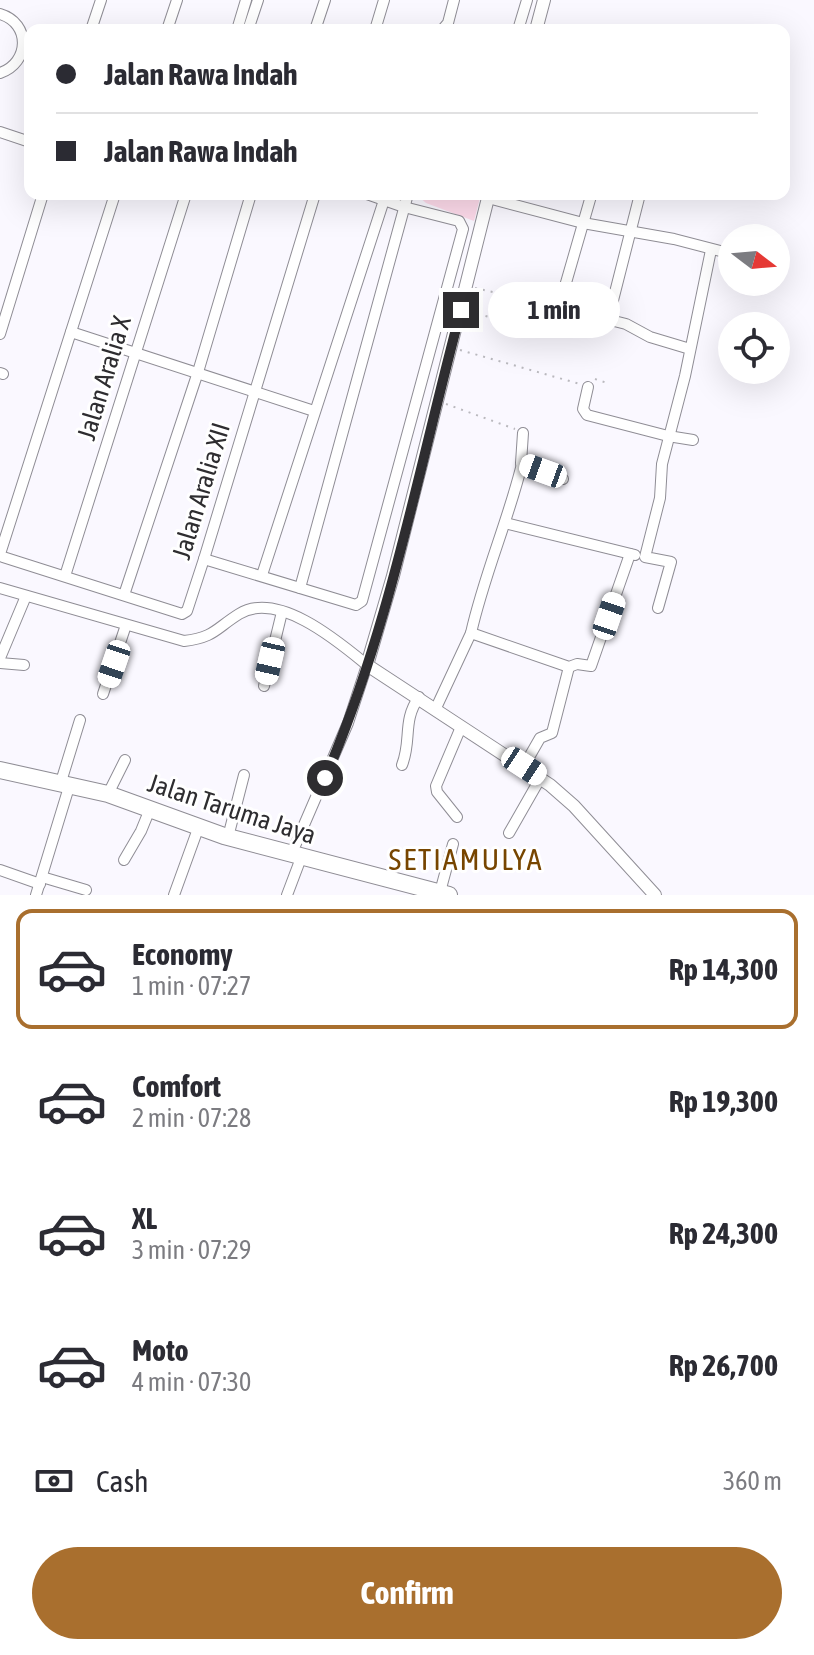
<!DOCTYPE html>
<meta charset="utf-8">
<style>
:root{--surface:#fff;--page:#f2f2f3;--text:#2b2b33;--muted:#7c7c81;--line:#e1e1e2;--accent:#a96f2e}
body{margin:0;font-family:"Asap Condensed",sans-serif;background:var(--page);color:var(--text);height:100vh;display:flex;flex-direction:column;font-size:30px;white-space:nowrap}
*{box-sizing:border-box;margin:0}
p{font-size:26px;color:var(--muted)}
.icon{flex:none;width:44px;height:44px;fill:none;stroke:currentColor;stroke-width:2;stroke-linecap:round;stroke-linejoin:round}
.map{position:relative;height:895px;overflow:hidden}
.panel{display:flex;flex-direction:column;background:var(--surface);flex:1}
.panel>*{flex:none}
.hud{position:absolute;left:24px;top:24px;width:766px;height:176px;border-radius:16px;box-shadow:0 8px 32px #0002;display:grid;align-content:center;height:176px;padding:0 32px;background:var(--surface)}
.needle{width:52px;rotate:106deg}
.buttons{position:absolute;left:718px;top:224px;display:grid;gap:16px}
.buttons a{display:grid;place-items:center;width:72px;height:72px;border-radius:50%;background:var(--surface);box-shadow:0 8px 32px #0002;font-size:40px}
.end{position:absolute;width:36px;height:36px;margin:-18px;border:10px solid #2e2d30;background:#fff;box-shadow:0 0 0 4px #fff}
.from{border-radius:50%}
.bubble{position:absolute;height:56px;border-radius:28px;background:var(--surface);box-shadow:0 8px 32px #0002;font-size:26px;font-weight:700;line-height:56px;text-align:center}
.car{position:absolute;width:24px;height:48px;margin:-24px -12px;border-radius:10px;box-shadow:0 0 6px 2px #0007;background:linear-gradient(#fff 24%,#345 0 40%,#fff 0 76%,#345 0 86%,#fff 0)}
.hud b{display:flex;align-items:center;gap:28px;height:76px;font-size:30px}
.hud b+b{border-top:2px solid var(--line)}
.hud i{width:20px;height:20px;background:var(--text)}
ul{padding:14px 0 0;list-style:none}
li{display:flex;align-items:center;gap:24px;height:120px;margin:0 16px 12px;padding:0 16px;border:4px solid transparent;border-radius:16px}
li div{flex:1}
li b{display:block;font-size:30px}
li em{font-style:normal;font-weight:700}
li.selected{border-color:var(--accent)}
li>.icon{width:72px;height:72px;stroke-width:1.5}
.pay{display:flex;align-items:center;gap:20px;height:88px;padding:0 32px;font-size:30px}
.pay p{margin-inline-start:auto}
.action{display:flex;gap:16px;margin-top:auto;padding:16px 32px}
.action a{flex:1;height:92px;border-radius:48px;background:var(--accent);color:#fff;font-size:32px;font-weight:700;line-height:92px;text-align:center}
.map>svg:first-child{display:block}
.green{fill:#fddaea}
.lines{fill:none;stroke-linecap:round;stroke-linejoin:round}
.minor-casing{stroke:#8f8d95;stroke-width:12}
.tertiary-casing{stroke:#8f8d95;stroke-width:14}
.primary-casing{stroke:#8f8d95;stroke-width:18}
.path{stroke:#bab9be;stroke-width:2;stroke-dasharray:2 6;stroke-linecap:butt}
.minor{stroke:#fff;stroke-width:10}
.tertiary{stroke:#fff;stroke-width:12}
.primary{stroke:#fff;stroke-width:16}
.route{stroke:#2e2d30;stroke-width:10}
.labels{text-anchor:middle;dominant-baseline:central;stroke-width:6;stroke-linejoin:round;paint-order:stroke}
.street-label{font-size:26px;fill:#2e2d30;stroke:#fff}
.quarter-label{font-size:30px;letter-spacing:2px;fill:#774500;stroke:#fff}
</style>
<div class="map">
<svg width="814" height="895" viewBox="0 0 814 895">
<rect width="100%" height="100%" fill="#faf8ff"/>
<polygon class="green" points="416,194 481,194 474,221 426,203"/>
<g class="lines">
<g class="minor-casing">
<g id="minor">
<path d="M0,14C31,23 30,63 0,73"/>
<polyline points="91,30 101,0"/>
<polyline points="167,30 177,0"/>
<polyline points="237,30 246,0"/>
<polyline points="248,30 258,0"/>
<polyline points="315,30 325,0"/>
<polyline points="375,30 384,0"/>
<polyline points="442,30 448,23 454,0"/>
<polyline points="518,30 527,0"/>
<polyline points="0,132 30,142"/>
<polyline points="115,194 0,554 3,557 182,614 187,611 204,559 315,194"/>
<polyline points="591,196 559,307 626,324 650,337 690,349"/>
<polyline points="488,198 583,223 674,239 732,254"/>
<polyline points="608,320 640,194"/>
<polyline points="71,332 314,411"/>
<polyline points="0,334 43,194"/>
<polyline points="0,373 3,374"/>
<polyline points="588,387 583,409 587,415 668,436 693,440"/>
<polyline points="523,433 521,463 563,479"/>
<polyline points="505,523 635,555"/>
<polyline points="204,559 356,605 362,601 463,229 459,221 404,207 367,194"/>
<polyline points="262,575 386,194"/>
<polyline points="65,576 186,194"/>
<path d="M0,588L184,641C215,637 215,629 239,614C278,590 339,642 367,665L348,723L291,855"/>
<polyline points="300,588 408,194"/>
<polyline points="124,595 198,372 251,194"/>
<polyline points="658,608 671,562 645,557 660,498 662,464 685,376 711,250"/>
<path d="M471,633C484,575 508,521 522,464"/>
<polyline points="0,658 26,596"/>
<polyline points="0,663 24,665"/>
<polyline points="264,686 282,612"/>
<polyline points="103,694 126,625"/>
<polyline points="436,708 471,633 569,667 577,664 591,666 630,554"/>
<path d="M402,765C412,740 402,721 419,697"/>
<polyline points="524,766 540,738 552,733 569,667"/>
<polyline points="60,785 80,720"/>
<polyline points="108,794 125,760"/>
<polyline points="457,817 437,792 436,786 461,727"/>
<polyline points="509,833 541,777"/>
<polyline points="228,837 244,775"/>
<polyline points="124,860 141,831 150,809"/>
<polyline points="0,870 40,884"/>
<polyline points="42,877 86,890"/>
<polyline points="440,892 453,844"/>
<polyline points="36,895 69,787"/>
<polyline points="174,895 199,826"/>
<polyline points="287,895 301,858"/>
</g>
</g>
<g class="tertiary-casing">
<g id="tertiary">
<polyline points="536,30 544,0"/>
<polyline points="489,194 393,576 367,665 550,785 574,806 655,895"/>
</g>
</g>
<g class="primary-casing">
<polyline id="primary" points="0,770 108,794 224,836 449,895"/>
</g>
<g class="path">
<polyline points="475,288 551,305"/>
<polyline points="470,312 529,327"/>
<polyline points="460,350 580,384"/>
<polyline points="595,379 610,384"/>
<polyline points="446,404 515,429"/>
</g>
<use href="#minor" class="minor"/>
<use href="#tertiary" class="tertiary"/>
<use href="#primary" class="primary"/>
</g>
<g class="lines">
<path class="route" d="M325,778C390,629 419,466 461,310"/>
</g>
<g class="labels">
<g class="street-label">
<text transform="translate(104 378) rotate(-73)">Jalan Aralia X</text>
<text transform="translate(201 491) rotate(-73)">Jalan Aralia XII</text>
<text transform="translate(232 809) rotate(18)">Jalan Taruma Jaya</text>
</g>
<g class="quarter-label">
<text x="466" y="859">SETIAMULYA</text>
</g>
</g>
</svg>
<div class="buttons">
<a><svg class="needle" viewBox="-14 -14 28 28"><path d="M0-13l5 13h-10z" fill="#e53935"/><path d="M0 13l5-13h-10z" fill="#7c7c81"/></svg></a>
<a><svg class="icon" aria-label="locate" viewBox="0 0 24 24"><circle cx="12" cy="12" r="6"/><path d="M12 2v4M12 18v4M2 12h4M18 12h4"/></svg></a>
</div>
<i class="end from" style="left:325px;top:778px"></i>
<i class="end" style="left:461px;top:310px"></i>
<div class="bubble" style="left:488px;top:282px;width:132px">1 min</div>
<i class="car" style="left:543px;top:471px;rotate:290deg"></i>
<i class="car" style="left:609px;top:616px;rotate:19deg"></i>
<i class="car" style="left:270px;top:661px;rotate:193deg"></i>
<i class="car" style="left:114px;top:664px;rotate:199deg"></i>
<i class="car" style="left:524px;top:766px;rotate:123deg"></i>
<div class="hud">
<b><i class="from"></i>Jalan Rawa Indah</b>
<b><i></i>Jalan Rawa Indah</b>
</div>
</div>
<section class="panel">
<ul>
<li class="selected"><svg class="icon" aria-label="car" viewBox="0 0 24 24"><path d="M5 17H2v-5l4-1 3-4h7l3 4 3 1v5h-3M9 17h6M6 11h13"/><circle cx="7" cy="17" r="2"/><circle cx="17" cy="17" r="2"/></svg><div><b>Economy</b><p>1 min · 07:27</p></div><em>Rp 14,300</em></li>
<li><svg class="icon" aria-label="car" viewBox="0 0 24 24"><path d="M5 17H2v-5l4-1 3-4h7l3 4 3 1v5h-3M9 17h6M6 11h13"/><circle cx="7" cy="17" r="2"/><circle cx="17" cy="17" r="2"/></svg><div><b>Comfort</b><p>2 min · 07:28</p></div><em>Rp 19,300</em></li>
<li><svg class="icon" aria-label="car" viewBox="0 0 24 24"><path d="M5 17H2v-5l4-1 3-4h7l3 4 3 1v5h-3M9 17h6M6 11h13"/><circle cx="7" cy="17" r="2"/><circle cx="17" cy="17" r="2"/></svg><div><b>XL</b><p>3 min · 07:29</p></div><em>Rp 24,300</em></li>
<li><svg class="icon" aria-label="car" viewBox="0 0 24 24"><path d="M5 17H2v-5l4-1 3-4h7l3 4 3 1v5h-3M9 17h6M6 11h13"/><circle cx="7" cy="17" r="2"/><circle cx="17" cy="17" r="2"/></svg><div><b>Moto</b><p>4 min · 07:30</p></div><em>Rp 26,700</em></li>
</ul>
<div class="pay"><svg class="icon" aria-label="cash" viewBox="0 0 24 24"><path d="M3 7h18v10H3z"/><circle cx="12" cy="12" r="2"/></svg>Cash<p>360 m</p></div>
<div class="action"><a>Confirm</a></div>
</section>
